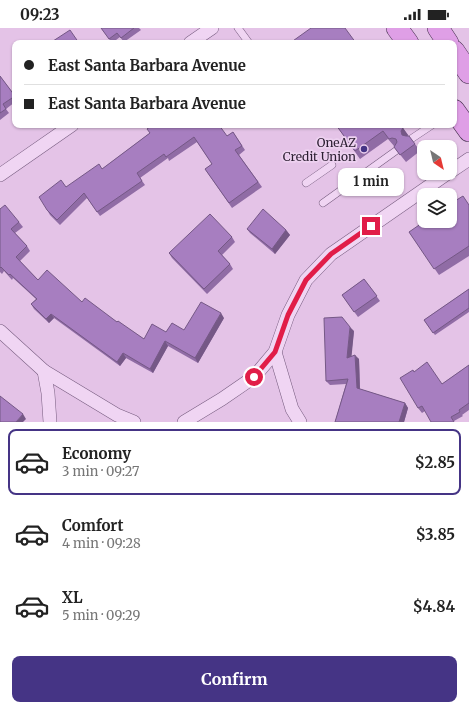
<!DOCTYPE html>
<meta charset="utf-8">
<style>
:root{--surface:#fff;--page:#f6f6f6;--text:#222;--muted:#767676;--line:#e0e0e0;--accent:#453485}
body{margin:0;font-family:Merriweather,serif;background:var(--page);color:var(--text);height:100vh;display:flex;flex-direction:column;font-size:15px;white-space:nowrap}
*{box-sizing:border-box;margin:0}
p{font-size:13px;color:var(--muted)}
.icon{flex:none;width:22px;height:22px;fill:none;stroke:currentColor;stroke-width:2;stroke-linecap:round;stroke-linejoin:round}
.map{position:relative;height:394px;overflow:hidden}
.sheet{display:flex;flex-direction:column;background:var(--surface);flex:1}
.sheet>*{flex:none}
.guide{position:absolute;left:12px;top:12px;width:445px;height:88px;border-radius:8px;box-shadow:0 1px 3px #0004;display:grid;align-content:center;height:88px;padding:0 12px;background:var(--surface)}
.needle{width:26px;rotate:145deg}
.fabs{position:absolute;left:417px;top:112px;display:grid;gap:8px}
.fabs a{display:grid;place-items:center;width:40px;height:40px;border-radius:8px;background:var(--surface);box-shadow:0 1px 3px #0004;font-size:20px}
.end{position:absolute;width:18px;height:18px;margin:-9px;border:5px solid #e11d48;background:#fff;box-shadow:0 0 0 2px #fff}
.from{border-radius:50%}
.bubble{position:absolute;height:28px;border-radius:8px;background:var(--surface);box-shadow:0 1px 3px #0004;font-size:13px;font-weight:700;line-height:28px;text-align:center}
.guide b{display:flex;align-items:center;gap:14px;height:38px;font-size:15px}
.guide b+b{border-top:1px solid var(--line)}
.guide i{width:10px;height:10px;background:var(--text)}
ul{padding:7px 0 0;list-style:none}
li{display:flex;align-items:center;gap:12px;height:66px;margin:0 8px 6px;padding:0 4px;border:2px solid transparent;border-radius:8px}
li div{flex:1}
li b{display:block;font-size:15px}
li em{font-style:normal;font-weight:700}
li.on{border-color:var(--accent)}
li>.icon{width:36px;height:36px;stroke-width:1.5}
.primary-button{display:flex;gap:8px;margin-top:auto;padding:8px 12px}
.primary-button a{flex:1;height:46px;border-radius:8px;background:var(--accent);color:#fff;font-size:16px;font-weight:700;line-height:46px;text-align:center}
.status{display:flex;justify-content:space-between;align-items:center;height:28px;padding:0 20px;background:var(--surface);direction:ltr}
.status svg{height:11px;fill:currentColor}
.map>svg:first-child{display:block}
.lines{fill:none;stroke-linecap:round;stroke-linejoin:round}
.service-casing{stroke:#765c7f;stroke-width:8}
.minor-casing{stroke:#765c7f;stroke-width:14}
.primary-casing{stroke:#44304d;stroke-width:22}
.service{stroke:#f0d5f3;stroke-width:7}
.minor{stroke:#f0d5f3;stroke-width:13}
.primary{stroke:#df9fe6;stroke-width:21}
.wall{fill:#906ca5}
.shaded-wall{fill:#755886}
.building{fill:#a77ec0;stroke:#755886}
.route{stroke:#e11d48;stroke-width:5}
.poi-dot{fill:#453485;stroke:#edd1f0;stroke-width:1.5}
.labels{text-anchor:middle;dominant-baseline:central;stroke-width:3.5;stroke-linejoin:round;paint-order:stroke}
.poi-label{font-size:12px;fill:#2b1e31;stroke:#edd1f0;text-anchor:end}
</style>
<div class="status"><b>09:23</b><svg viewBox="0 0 49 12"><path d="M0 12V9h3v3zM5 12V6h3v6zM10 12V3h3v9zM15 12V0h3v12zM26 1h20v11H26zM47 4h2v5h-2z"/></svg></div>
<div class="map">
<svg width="469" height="394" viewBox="0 0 469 394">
<rect width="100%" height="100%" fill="#e4c3e7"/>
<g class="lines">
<g class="service-casing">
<g id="service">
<polyline points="238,0 249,15"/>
<polyline points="411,111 432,97"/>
<polyline points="306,155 332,137"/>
<polyline points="323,175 397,122"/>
</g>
</g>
<g class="minor-casing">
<g id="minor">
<polyline points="190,15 212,0"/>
<polyline points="450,144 469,131"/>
<polyline points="0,147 72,97"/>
<polyline points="0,303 44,343 117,387 134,394"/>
<polyline points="275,324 292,381 300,394"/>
<polyline points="44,343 48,365 50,394"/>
<polyline points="184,394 222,371 254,349 275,324 288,287 306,252 331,226 448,145"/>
</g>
</g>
<g class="primary-casing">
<g id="primary">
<polyline points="397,0 408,15"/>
<polyline points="438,0 448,15"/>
<polyline points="454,23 469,45"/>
<polyline points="454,82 469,103"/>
</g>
</g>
<use href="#service" class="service"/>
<use href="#minor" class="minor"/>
<use href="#primary" class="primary"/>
</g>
<g class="wall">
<polygon points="101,0 139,0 141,2 124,14 120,9 112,15"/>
<polygon points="0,48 15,68 15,74 6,81 9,85 0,92"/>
<polygon points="336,97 407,97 403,100 408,107 407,108 415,116 420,123 406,134 394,119 395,118 394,118 388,111 360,131"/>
<polygon points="233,104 245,122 239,127 262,159 232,180 205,141 212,136 197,114 169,133 168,130 140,150 145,157 100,188 87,170 60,197 50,187 47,182 66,159 102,141 150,105 227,108"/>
<polygon points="469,176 469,228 439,247 409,204"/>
<polygon points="0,181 19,194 23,199 15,205 27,218 30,223 20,233 38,252 82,274 117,294 144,311 166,304 184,302 224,290 198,335 168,318 153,345 126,330 120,338 54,290 49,295 34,281 31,276 36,271 13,250 12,252 4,243 2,246 0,244"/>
<polygon points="247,201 286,202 290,207 275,226 250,205"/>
<polygon points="232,209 235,214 222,227 230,236 233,241 207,266 172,230 169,225"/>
<polygon points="364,251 380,273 358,289 342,267"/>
<polygon points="469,261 469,284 435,307 424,292"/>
<polygon points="354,303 351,328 359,331 360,361 405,375 408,380 404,394 335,394 346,356 330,357 326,353"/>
<polygon points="469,337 469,382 462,387 463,388 454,393 425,383 422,385 418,380 414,344 442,356"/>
</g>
<g class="shaded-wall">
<polygon points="403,100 408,107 406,111 402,107 401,103"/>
<polygon points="286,202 290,207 275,226 272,221"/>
<polygon points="221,285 224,290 198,335 195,330"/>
<polygon points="51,286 54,290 49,295 46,291"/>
<polygon points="350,299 354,303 351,334 347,330"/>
<polygon points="165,313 168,318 153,345 150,341"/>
<polygon points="123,325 126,330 120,338 117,334"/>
<polygon points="355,327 359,331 360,365 357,360"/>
<polygon points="405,375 408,380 404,394 399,394"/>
<polygon points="23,386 26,391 23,394 16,394"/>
</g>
<g class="building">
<polygon points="101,0 134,0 121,10 117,5 109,11"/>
<polygon points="311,0 345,0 356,15 290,15"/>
<polygon points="70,2 79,15 50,15"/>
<polygon points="0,48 15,68 3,76 6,81 0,85"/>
<polygon points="152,97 219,97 227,108 233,104 242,118 235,122 258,154 229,175 205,141 212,136 194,109 166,129 164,126 137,145 142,153 97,184 84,165 57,192 47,182 39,169 61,152 66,159 99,136 102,141 150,105 147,101"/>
<polygon points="336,97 401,97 403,100 401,103 402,107 406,108 409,108 415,116 400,127 394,119 397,114 396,111 392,110 389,111 383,103 355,123"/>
<polygon points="463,168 469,177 469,218 434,241 409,204 425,193 450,193 450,176"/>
<polygon points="5,177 19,194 11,201 27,218 16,229 38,252 47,242 82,274 85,270 117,294 118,293 144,311 152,296 166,304 172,295 184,302 201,274 221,285 195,330 165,313 150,341 123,325 117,334 51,286 46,291 31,276 37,271 10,246 9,247 1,239 0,240 0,181"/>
<polygon points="263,181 286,202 272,221 247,201"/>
<polygon points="210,186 232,209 218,223 230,236 204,261 169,225"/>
<polygon points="364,251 377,268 354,284 342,267"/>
<polygon points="469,261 469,280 433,305 424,292"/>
<polygon points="342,289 350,299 347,330 355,327 357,360 405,375 399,394 335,394 348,351 326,353 324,290"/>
<polygon points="427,334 442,356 469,337 469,375 459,382 460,384 451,389 454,394 431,394 422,378 418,380 400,350 413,342 414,344"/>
<polygon points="0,368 23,386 16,394 0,394"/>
</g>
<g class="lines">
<polyline class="route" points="254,349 275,324 288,287 306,252 331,226 371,198"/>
</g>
<circle class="poi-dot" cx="364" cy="121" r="4"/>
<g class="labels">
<g class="poi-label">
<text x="356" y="114">OneAZ<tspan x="356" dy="14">Credit Union</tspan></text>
</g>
</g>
</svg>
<div class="fabs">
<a><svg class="needle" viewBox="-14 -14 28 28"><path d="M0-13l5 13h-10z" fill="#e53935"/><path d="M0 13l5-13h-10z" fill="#767676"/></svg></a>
<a><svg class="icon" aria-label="layers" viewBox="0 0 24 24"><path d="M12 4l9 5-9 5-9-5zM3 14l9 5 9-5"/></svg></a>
</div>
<i class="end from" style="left:254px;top:349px"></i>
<i class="end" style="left:371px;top:198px"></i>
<div class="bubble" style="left:338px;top:140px;width:66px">1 min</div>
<div class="guide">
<b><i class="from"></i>East Santa Barbara Avenue</b>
<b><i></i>East Santa Barbara Avenue</b>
</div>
</div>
<section class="sheet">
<ul>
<li class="on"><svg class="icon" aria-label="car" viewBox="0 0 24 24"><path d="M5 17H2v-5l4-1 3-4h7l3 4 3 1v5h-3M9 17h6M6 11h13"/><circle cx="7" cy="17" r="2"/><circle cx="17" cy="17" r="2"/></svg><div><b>Economy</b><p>3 min · 09:27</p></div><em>$2.85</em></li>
<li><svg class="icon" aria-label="car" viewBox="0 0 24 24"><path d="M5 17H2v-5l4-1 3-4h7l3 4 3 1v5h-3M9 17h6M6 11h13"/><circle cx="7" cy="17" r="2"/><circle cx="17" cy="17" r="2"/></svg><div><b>Comfort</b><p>4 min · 09:28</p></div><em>$3.85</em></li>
<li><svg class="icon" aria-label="car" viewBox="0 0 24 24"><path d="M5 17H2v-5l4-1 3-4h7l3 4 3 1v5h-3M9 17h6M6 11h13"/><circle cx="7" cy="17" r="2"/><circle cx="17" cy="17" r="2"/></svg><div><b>XL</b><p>5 min · 09:29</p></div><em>$4.84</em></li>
</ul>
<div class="primary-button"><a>Confirm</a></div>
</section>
